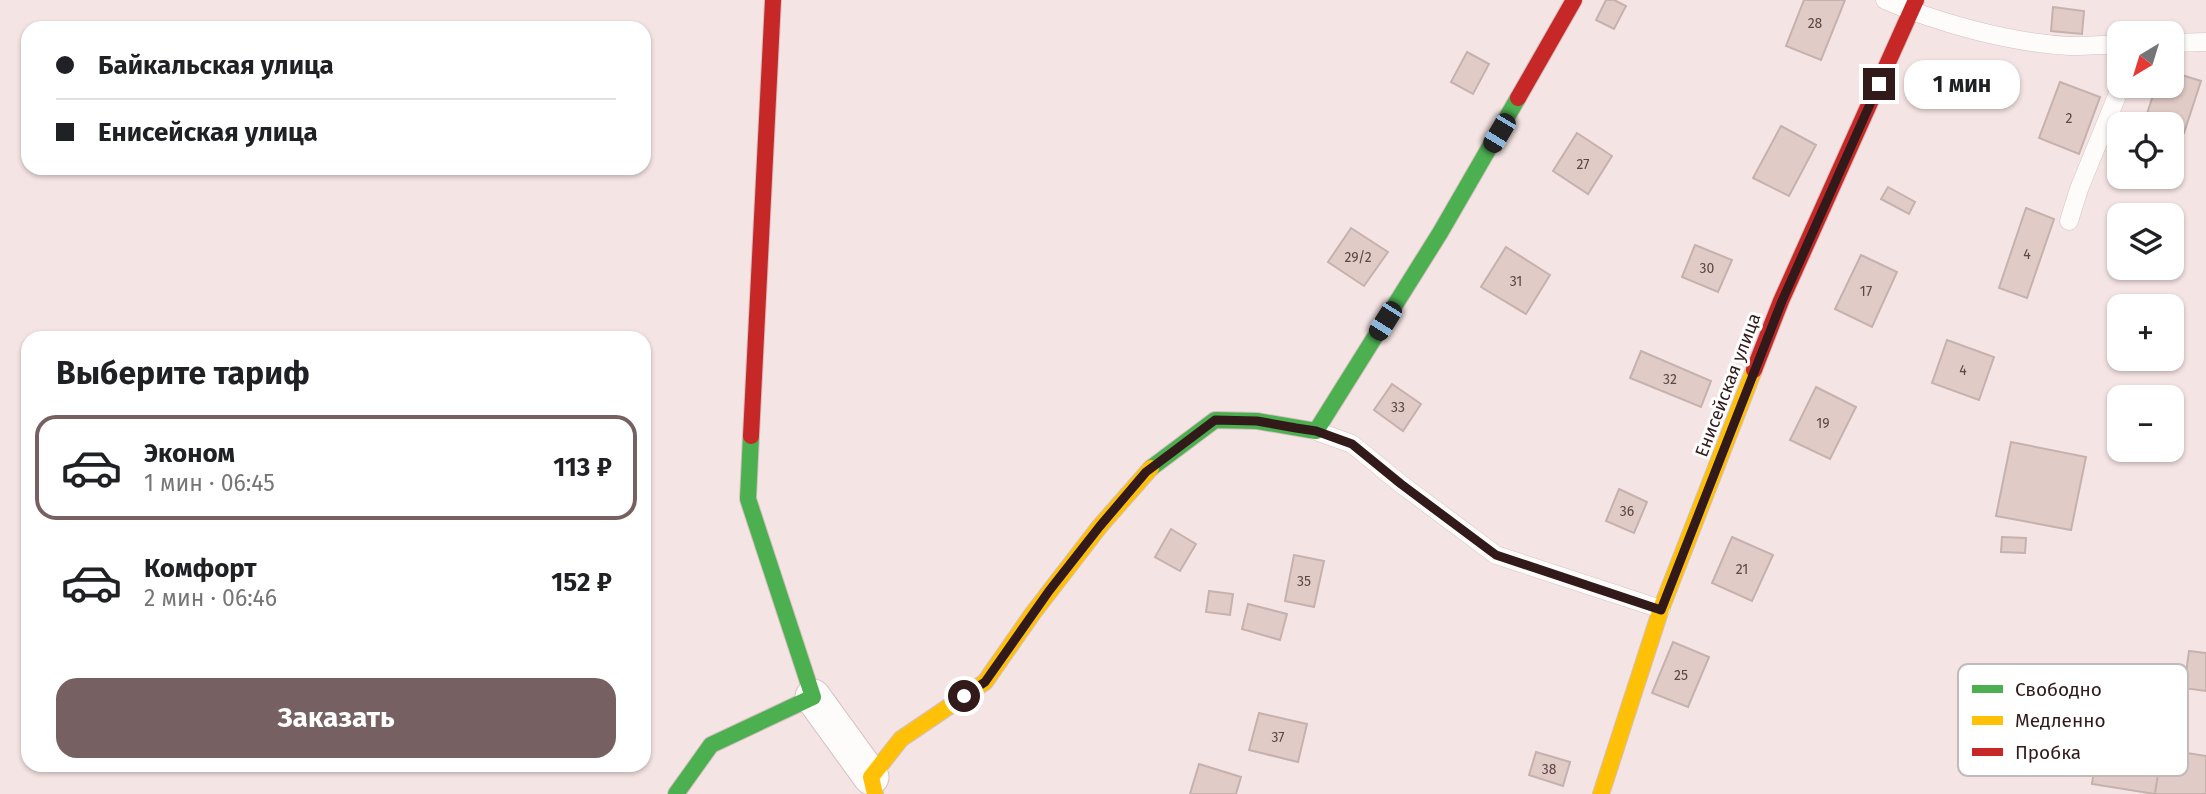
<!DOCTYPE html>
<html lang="ru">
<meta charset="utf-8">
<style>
:root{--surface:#fff;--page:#f6f6f6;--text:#202124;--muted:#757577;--line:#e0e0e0;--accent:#766061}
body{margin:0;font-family:"Fira Sans",sans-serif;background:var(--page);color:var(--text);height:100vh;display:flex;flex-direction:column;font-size:26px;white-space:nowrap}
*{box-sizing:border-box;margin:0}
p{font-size:23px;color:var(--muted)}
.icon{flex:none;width:38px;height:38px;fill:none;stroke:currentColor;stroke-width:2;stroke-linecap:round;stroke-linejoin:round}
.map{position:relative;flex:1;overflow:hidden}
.details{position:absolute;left:21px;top:331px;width:630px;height:441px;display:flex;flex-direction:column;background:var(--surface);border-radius:21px;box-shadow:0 2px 5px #0004}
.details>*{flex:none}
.banner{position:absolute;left:21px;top:21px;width:630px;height:154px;border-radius:21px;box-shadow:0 2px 5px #0004;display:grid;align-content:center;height:154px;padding:0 35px;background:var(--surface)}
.needle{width:46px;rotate:218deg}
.buttons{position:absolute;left:2107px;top:21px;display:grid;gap:14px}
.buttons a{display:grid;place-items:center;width:77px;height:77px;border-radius:14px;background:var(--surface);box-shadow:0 2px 5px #0004;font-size:35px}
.end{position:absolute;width:32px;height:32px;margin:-16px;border:9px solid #32191a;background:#fff;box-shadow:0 0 0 4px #fff}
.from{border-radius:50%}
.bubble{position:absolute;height:49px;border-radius:21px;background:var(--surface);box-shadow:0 2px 5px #0004;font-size:23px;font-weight:700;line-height:49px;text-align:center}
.car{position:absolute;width:21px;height:42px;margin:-21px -10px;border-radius:9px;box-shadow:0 0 5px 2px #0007;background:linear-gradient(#222 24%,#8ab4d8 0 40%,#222 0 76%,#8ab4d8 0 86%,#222 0)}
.banner b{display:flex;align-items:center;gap:24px;height:66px;font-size:26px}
.banner b+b{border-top:2px solid var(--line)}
.banner i{width:18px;height:18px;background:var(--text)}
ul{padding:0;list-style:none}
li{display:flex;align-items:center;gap:21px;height:105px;margin:0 14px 10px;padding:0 21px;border:4px solid transparent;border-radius:21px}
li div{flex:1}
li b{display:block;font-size:26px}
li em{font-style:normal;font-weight:700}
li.on{border-color:var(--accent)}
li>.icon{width:63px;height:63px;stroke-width:1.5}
h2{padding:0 35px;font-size:32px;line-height:84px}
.action{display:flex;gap:14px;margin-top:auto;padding:14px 35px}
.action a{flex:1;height:80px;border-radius:21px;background:var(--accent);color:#fff;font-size:28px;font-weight:700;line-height:80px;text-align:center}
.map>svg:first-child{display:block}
.building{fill:#e0cbc6;stroke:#c5b1ae;stroke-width:2}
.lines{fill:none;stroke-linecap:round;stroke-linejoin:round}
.lane-casing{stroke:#d5c0c0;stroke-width:19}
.street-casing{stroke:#d5c0c0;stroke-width:37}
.fast-casing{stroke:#d5c0c0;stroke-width:18}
.slow-casing{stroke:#d5c0c0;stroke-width:18}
.jam-casing{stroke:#d5c0c0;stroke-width:18}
.lane{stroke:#fefbfb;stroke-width:18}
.street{stroke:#fefbfb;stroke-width:35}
.fast{stroke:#4caf50;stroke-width:16}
.slow{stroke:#ffc107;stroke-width:16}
.jam{stroke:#c62828;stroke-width:16}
.route{stroke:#32191a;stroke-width:9}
.labels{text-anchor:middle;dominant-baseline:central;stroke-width:6;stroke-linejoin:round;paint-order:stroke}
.number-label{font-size:14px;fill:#5e4646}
.street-label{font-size:18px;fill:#32191a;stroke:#fff}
.key{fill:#fff;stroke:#c2baba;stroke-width:2}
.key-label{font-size:19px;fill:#32191a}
</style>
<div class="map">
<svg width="2206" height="794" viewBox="0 0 2206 794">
<rect width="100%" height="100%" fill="#f5e4e4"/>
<g class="building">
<polygon points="1606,0 1614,0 1626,6 1614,29 1596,20"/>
<polygon points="1804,0 1845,0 1821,60 1786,46"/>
<polygon points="2053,7 2084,11 2082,34 2051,31"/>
<polygon points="1467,52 1489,64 1473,94 1451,82"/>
<polygon points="2172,72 2201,81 2184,133 2172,129 2172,124 2158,124 2145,120 2156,86 2172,86"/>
<polygon points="2060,82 2100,97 2079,154 2039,138"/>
<polygon points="1781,126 1816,145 1789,196 1753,178"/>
<polygon points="1577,133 1612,156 1588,194 1553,171"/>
<polygon points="1888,187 1915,202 1909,214 1881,199"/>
<polygon points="2026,208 2054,219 2027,298 1999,288"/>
<polygon points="1351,228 1388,252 1364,286 1328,262"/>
<polygon points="1695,245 1732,260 1718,292 1682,277"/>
<polygon points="1506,247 1550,275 1526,314 1481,287"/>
<polygon points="1861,255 1897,272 1872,327 1835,309"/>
<polygon points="1947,340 1994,357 1979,400 1932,383"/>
<polygon points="1641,351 1711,381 1701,407 1630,378"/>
<polygon points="1392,384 1421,404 1403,431 1374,410"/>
<polygon points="1816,387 1856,407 1830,459 1790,440"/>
<polygon points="2011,442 2086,457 2071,530 1996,516"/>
<polygon points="1619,489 1647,502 1634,533 1606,521"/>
<polygon points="1171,529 1196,544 1180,571 1155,557"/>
<polygon points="1732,537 1773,555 1752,601 1712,583"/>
<polygon points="2002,537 2026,538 2025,553 2001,552"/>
<polygon points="1294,555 1324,561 1314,607 1285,601"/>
<polygon points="1209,591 1233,594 1230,615 1206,612"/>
<polygon points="1248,604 1287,614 1280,640 1242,629"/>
<polygon points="1673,642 1709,657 1688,707 1652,693"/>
<polygon points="2189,651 2206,653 2206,691 2184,688"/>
<polygon points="1259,713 1307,724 1298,762 1249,750"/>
<polygon points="2098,741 2162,749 2155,794 2092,784"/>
<polygon points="2162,749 2206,756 2206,794 2155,794"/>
<polygon points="1536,752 1570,762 1563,786 1529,775"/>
<polygon points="1199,764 1241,777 1236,794 1190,794"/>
</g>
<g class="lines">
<g class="lane-casing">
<g id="lane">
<path d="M1885,0C1938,23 2011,43 2070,46C2086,46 2103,45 2119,44"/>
<polyline points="2172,43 2206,42"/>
<polyline points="2069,221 2079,189 2121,86"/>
<polyline points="1316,431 1352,444 1401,484 1496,555 1661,609"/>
</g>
</g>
<g class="street-casing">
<polyline id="street" points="813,697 871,777"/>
</g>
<g class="fast-casing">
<g id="fast">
<polyline points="1151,468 1215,420 1257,421 1316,431 1440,233 1518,98"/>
<polyline points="676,794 711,745 813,697 748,499 751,436"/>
</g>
</g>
<g class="slow-casing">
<g id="slow">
<polyline points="875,794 871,777 901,739 985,682 1033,613 1100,526 1151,468"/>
<polyline points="1601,794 1661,609 1754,370"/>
</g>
</g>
<g class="jam-casing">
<g id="jam">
<polyline points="1518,98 1574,0"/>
<polyline points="1754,370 1781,301 1916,0"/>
<polyline points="751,436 773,0"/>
</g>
</g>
<use href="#lane" class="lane"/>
<use href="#street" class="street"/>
<use href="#fast" class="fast"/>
<use href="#slow" class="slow"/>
<use href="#jam" class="jam"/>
</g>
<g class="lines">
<polyline class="route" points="964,696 985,682 1049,591 1100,526 1146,472 1215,420 1257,421 1296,428 1316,431 1352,444 1401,484 1496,555 1661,610 1782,301 1879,84"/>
</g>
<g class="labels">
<g class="number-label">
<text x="1815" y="23">28</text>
<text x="2069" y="118">2</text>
<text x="1583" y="164">27</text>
<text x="2027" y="254">4</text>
<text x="1358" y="257">29/2</text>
<text x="1707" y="268">30</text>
<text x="1516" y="281">31</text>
<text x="1866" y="291">17</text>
<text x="1963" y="370">4</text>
<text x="1670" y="379">32</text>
<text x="1398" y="407">33</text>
<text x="1823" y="423">19</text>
<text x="1627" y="511">36</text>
<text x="1742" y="569">21</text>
<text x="1304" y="581">35</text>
<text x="1681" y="675">25</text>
<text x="1278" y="737">37</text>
<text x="1549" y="769">38</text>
</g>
<g class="street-label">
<text transform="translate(1728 385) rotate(-69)">Енисейская улица</text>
</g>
</g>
<rect x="1958" y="664" width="230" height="112" rx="10" class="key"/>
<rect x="1972" y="685" width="31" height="8" fill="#4caf50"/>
<rect x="1972" y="716" width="31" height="9" fill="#ffc107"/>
<rect x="1972" y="748" width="31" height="8" fill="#c62828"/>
<g class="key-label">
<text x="2015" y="696">Свободно</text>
<text x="2015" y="727">Медленно</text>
<text x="2015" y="759">Пробка</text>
</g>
</svg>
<div class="buttons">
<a><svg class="needle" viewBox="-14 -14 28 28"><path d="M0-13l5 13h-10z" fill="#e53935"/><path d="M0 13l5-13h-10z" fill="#757577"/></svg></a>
<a><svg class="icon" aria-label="locate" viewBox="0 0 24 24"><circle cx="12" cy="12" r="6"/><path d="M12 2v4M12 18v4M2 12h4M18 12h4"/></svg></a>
<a><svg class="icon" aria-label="layers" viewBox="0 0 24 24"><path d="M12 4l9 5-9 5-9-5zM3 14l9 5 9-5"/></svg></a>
<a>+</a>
<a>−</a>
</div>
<i class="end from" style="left:964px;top:696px"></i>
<i class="end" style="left:1879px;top:84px"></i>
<div class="bubble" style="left:1904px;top:60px;width:116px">1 мин</div>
<i class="car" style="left:1499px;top:133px;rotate:211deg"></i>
<i class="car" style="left:1385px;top:321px;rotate:212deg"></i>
<div class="banner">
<b><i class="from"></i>Байкальская улица</b>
<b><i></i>Енисейская улица</b>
</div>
<section class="details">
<h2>Выберите тариф</h2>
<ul>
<li class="on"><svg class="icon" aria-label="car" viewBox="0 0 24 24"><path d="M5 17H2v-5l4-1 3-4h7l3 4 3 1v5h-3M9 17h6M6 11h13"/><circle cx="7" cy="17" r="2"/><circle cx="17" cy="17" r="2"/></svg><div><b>Эконом</b><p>1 мин · 06:45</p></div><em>113 ₽</em></li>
<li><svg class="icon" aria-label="car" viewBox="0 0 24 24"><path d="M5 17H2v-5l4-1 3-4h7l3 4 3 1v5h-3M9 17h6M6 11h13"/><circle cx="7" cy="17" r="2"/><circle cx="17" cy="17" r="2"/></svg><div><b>Комфорт</b><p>2 мин · 06:46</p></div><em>152 ₽</em></li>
</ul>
<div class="action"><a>Заказать</a></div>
</section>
</div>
